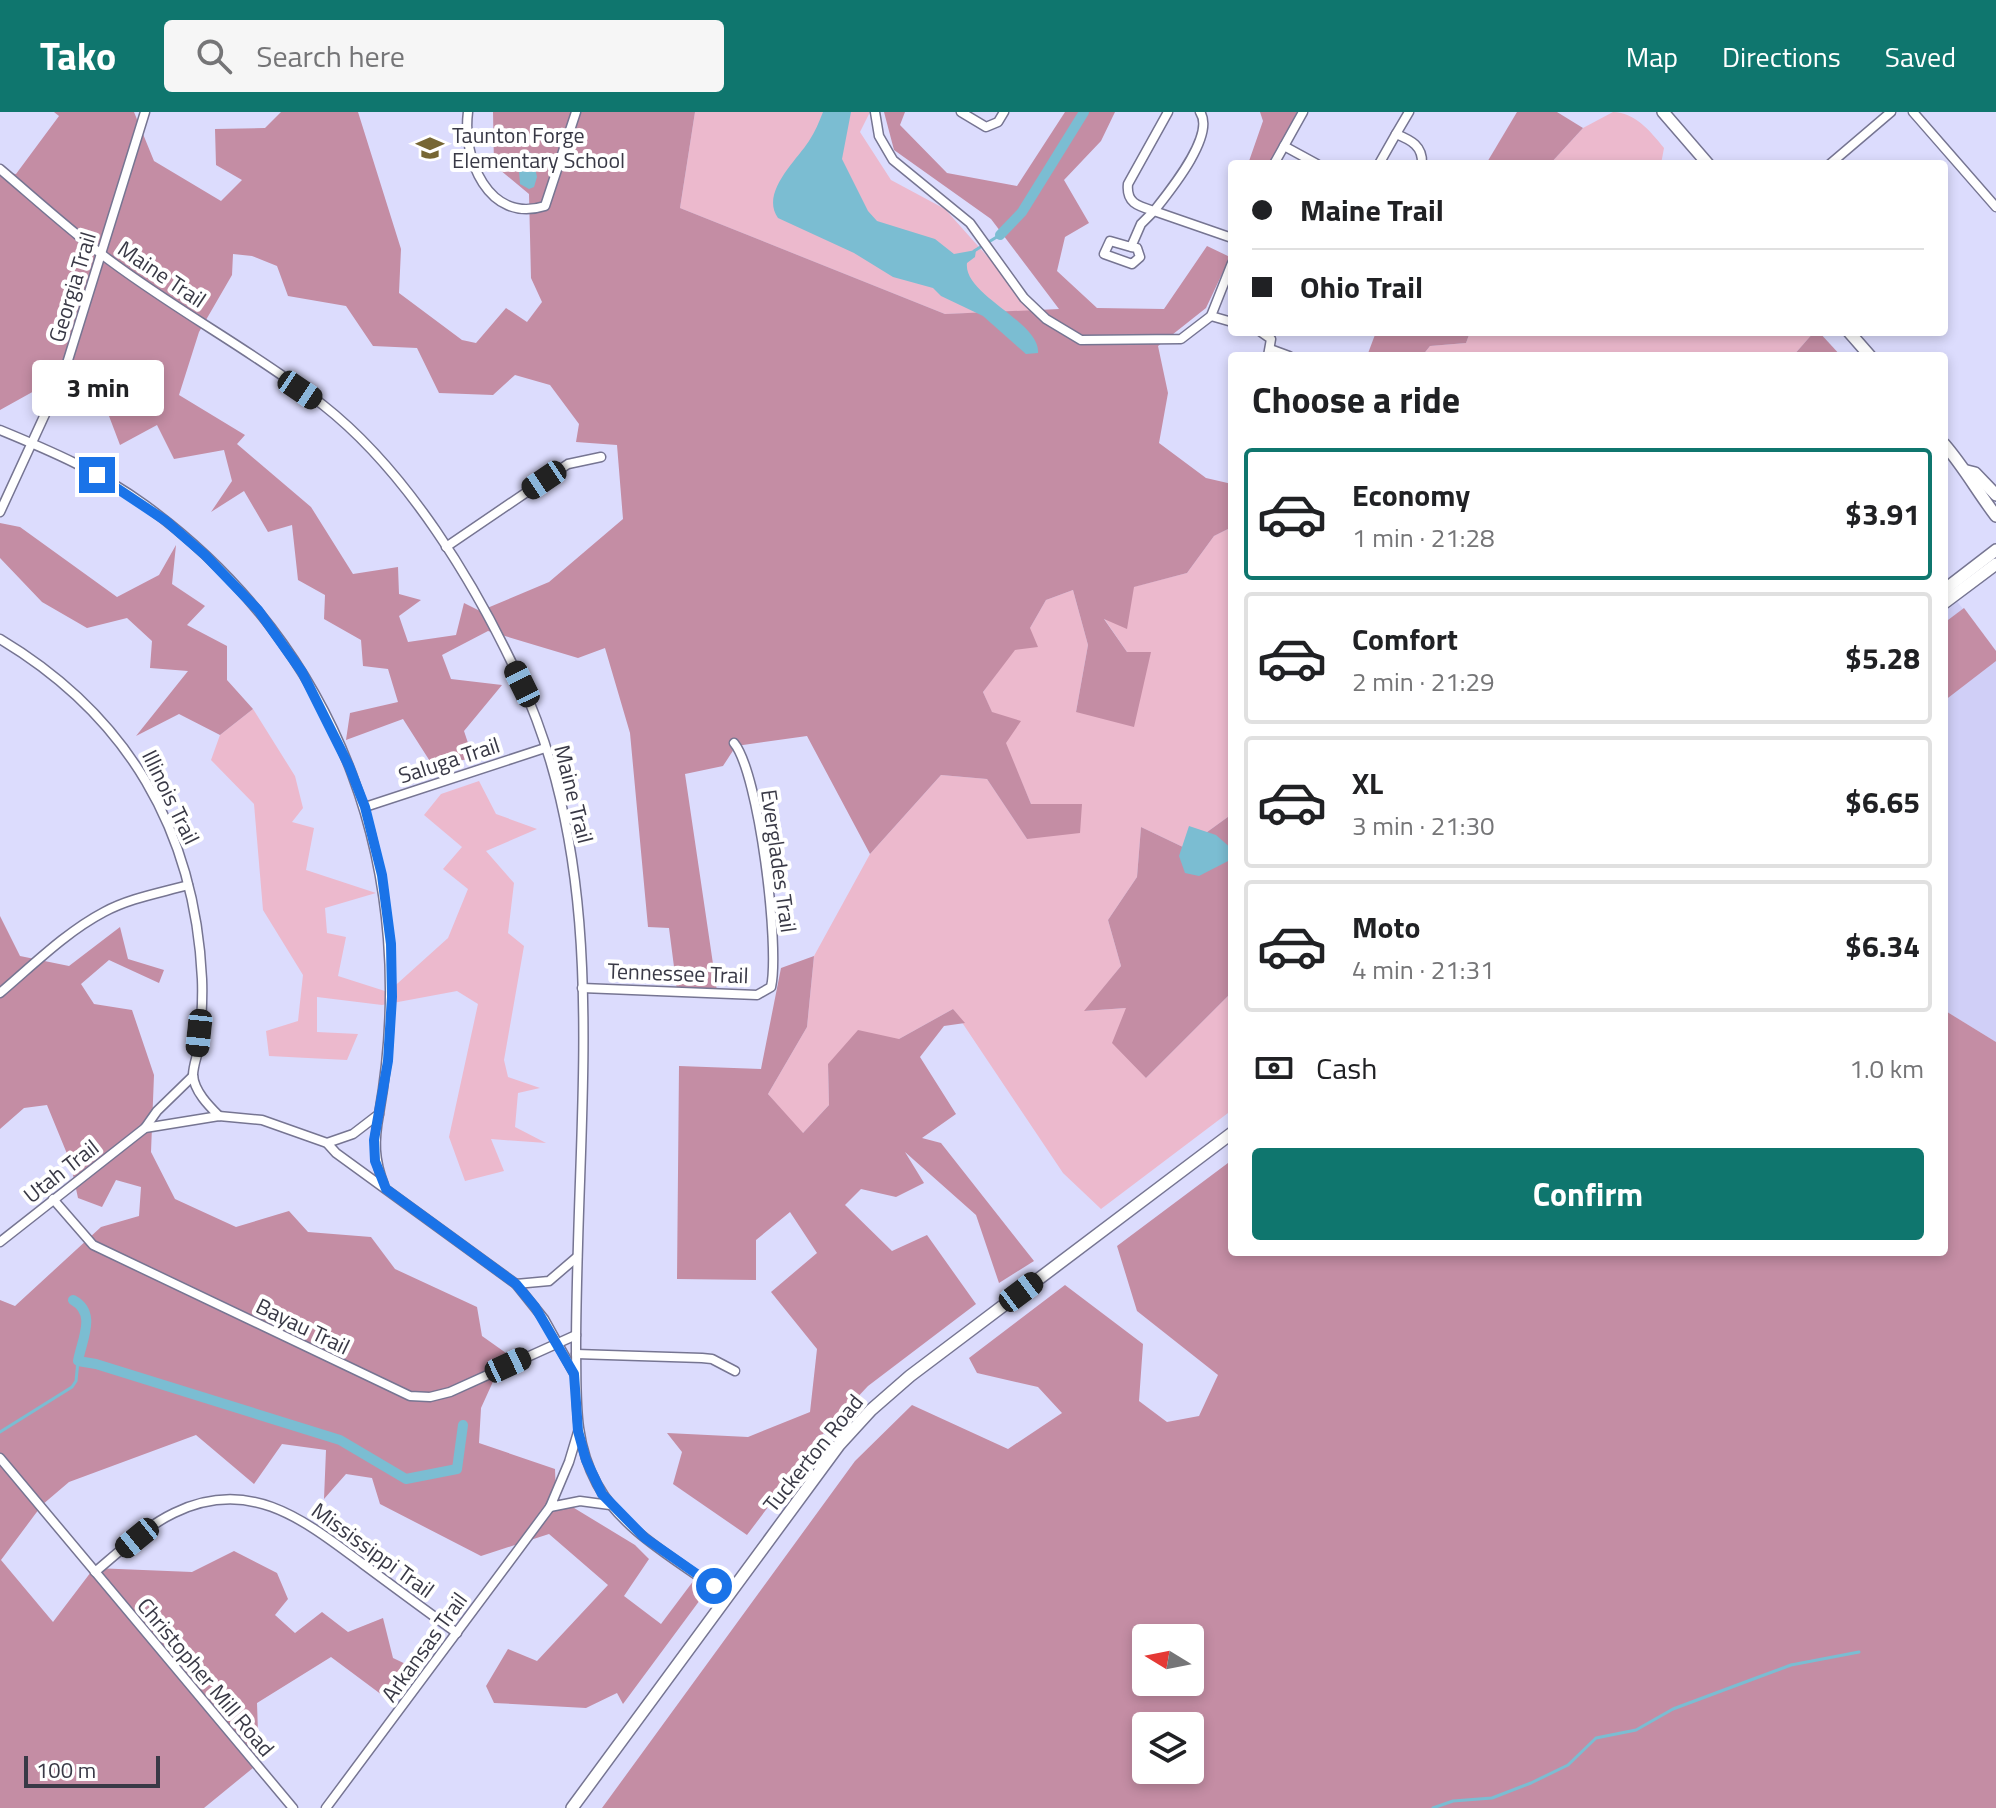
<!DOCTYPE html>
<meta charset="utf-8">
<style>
:root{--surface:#fff;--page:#f6f6f6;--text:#202124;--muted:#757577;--line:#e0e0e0;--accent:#0f766e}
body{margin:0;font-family:"Titillium Web",sans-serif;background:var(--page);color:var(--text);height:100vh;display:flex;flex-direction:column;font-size:30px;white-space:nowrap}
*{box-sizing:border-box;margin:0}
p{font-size:26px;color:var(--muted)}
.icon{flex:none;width:44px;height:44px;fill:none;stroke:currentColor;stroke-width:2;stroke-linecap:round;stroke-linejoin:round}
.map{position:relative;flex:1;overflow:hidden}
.sheet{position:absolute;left:1228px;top:240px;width:720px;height:904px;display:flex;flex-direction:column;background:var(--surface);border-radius:8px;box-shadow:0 4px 12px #0003}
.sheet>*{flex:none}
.banner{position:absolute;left:1228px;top:48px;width:720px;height:176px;border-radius:8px;box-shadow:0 4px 12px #0003;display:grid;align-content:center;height:176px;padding:0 24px;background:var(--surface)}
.needle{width:52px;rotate:280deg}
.tools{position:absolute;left:1132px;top:1512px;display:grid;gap:16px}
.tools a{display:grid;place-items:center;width:72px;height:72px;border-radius:8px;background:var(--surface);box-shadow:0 4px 12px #0003;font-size:40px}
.scale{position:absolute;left:24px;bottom:20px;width:136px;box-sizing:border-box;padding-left:8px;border:4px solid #393946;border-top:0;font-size:22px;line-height:28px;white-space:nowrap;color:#393946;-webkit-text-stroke:6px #fff;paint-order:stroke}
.end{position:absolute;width:36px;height:36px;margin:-18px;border:10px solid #1a73e8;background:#fff;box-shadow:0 0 0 4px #fff}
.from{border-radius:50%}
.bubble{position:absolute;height:56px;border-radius:8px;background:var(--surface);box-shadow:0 4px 12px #0003;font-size:26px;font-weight:700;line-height:56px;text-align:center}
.car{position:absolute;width:24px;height:48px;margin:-24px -12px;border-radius:10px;box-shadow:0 0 6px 2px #0007;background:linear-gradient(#222 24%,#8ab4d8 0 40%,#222 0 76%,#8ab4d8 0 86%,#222 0)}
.banner b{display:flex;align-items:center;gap:28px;height:76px;font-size:30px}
.banner b+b{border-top:2px solid var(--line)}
.banner i{width:20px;height:20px;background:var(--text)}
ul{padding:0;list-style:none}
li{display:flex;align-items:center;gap:24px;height:132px;margin:0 16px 12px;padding:0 8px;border:4px solid var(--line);border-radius:8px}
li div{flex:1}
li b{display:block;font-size:30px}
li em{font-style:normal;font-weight:700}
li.current{border-color:var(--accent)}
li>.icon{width:72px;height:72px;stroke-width:1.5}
h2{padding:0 24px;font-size:36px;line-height:96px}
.pay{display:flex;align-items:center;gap:20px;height:88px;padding:0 24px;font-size:30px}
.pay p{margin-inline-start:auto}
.button{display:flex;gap:16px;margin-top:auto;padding:16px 24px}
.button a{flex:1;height:92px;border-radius:8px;background:var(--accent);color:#fff;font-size:32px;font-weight:700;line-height:92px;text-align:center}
header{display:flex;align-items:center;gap:48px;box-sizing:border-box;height:112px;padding:0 40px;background:var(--accent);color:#fff}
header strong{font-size:38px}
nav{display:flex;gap:44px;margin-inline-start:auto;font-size:28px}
.search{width:560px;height:72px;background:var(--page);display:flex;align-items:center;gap:20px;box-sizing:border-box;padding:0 28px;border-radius:8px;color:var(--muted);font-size:30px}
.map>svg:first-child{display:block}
.built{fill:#d0cff7}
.green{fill:#ecb9cd}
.forest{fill:#c48da4;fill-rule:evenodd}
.water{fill:#7bbdd2}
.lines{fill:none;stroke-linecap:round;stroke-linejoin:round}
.stream{stroke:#7bbdd2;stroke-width:3}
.canal{stroke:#7bbdd2;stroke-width:10}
.street-casing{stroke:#767592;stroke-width:11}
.secondary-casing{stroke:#767592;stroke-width:14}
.street{stroke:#fff;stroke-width:8}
.secondary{stroke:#fff;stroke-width:11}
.route{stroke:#1a73e8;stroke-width:10}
.labels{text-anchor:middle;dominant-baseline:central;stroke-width:8;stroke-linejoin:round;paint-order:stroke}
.poi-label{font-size:22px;fill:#393946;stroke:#fff;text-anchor:start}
.street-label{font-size:22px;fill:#393946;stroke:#fff}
</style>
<header>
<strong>Tako</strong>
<div class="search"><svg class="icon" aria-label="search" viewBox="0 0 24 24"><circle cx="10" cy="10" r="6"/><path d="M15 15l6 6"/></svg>Search here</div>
<nav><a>Map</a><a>Directions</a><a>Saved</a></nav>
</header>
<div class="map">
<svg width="1996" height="1696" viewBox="0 0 1996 1696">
<rect width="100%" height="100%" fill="#dcdcfd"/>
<polygon class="built" points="1952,483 1996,539 1996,930 1944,898 1944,488"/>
<g class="green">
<polygon points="695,0 870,0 860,20 891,68 945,97 1036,199 945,202 680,96"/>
<path d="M1613,0C1635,0 1651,20 1664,36L1661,52H1550L1583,16Z"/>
<polygon points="1470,220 1814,220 1793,244 1422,244 1430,234 1466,231"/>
<polygon points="1232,415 1232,702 1185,736 1141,715 1137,765 1108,808 1121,854 1085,899 1126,896 1146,966 1232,880 1232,998 1101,1097 1063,1061 953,897 899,927 828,952 829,993 802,1022 768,982 807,915 814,844 870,742 941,663 987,667 1027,727 1031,692 983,580 1030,516 1046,488 1073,478 1088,533 1076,600 1150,540 1127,540 1103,505 1133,475 1187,461 1214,424"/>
<polygon points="253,597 295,664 303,696 292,710 314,716 306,758 376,781 325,796 327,821 346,825 338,864 388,880 448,826 468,777 443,757 462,735 424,703 441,682 479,669 496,702 537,717 486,739 514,771 508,821 524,834 504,948 508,965 540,976 518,981 515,1015 546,1031 491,1027 504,1059 465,1069 449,1025 478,892 457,879 382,893 317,885 317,920 358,922 347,948 269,944 266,919 298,909 303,863 263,798 254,692 211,648 220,623"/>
</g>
<g class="forest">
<path d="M54,0H134L154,49L221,89L242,68L216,53L215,17L265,16L281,0H358L401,137L399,181L462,228L476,231L506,196L527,210L542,190L531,166L529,82L494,53L493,0H695L680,96L945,202L1059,197L991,107L894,38L884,0H905L900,13L947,61L1017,74L1065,0H1115L1101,29L1064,68L1089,111L1065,125L1057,159L1097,196L1164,197L1207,134L1230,145L1206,196L1158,234L1168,281L1159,331L1206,366L1232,372V415L1214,424L1187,461L1134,475L1127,517L1104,507L1127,540H1151L1134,615L1076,600L1088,533L1073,478L1046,488L1030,516L1038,535L1015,538L983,580L992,600L1021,609L1006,631L1031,692H1082L1080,721L1027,727L987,667L941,663L870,742L807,624L736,634L723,654L685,662L717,879L677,878L669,816L648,815L630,621L605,536L578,546L488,519L442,543L451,567L502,573L464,619L473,646L433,654L403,607L346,628L350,601L398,590L388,557L363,554L361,528L324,507L325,483L298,468L292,413L268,420L244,379L211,400L232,369L224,338L174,347L157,313L120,333L101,283L71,281L54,268L0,298V60L16,62L59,4ZM233,142L252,144L277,154L288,184L346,194L373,234L417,236L439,281L493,283L515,263L550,273L579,312L576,330L617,333L623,407L549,470L480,499L464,491L456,523L408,530L399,504L421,488L399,482L398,455L353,462L311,395L237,332L245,323L179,283L199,220L232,163Z"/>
<polygon points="1260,0 1297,0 1273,52 1248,52 1263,9"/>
<polygon points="1517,0 1557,0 1583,16 1550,52 1486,52"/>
<polygon points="1376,220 1470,220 1466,231 1430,234 1422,244 1367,244"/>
<polygon points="1814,220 1819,220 1841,244 1793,244"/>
<polygon points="0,411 20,415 117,485 159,463 176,433 172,472 205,494 187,513 227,534 227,568 253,597 220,623 179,602 136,624 188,559 150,556 152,529 127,506 87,516 42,490 0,446"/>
<polygon points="1964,496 1996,539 1996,549 1944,589 1944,511"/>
<polygon points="1232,702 1232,880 1146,966 1112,931 1126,896 1084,899 1121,854 1108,808 1137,765 1141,715 1185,736"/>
<polygon points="0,804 20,844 69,854 120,815 128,847 164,858 159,871 109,848 81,872 94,892 132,898 154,963 151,1040 175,1087 236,1115 289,1099 308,1120 371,1125 395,1157 477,1195 482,1224 506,1241 481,1296 479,1331 555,1357 556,1385 635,1433 649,1447 624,1484 661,1512 700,1460 714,1469 623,1592 617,1581 586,1596 494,1591 486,1574 508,1537 537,1549 608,1473 549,1422 481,1444 380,1392 372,1366 346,1362 324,1387 326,1338 282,1332 254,1372 196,1323 69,1370 42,1393 1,1448 53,1510 94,1456 192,1460 234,1439 277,1461 288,1487 275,1503 295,1521 322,1500 348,1520 383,1506 393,1546 412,1555 382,1583 331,1545 257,1591 259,1651 204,1696 0,1696 0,1188 15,1194 101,1115 139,1104 141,1075 116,1068 102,1095 78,1086 70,1049 47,993 24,996 0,1017"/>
<polygon points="814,844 807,915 768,982 803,1021 829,993 828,952 858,918 899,927 953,897 965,911 944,914 920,945 956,1002 922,1026 941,1031 1034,1149 999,1171 976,1103 905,1040 924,1071 896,1085 861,1077 845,1093 892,1139 927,1123 976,1192 868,1274 823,1322 747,1423 673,1372 682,1340 667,1321 748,1325 810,1300 817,1237 771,1180 817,1141 790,1100 756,1128 756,1168 677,1167 679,954 761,957 781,856"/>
<path d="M1944,898L1996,930V1696H602L855,1349L912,1293L1008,1337L1062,1301L1038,1275L977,1261L969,1246L1065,1173L1143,1232L1139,1289L1167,1310L1199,1304L1218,1263L1137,1199L1117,1134L1232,1048V1140H1944ZM1146,1526H1190V1570H1146ZM1146,1614H1190V1658H1146Z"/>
</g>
<g class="water">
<path d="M823,0H851L842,47L868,99L877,109L935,127L954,142L976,138L975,145L967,151C963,183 1041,210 1038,241L1026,242L983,204L941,184L933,176L893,165L854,141L778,106C760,81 796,49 809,29C815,20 819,10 823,0Z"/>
<polygon points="526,38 532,42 537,65 534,75 529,77 520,72 518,46"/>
<polygon points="1189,714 1216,723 1232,737 1232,747 1199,764 1185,761 1179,744"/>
</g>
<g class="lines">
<g class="stream">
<polyline points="974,139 1000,123"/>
<polyline points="0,1320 72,1275 76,1269 78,1249"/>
<polyline points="1433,1696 1453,1689 1492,1686 1531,1671 1568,1653 1596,1626 1636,1618 1673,1597 1756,1566 1791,1553 1859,1540"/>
</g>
<g class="canal">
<polyline points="1000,123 1022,100 1084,0"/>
<path d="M73,1188C97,1201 82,1227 78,1249L96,1252L340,1328L406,1367L457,1357L463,1313"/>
</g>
<g class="street-casing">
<g id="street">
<path d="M468,0C462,46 488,112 545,94L576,0"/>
<polyline points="875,0 879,24 893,48 970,111 1024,186 1046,207 1081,228 1181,227 1211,204 1232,151"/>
<polyline points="961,0 986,15 998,10 1004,0"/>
<path d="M1168,0L1128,72C1126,91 1138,94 1154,99C1169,80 1216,23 1200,0"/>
<polyline points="1913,0 1996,95"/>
<polyline points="1396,22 1409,0"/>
<polyline points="1284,34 1317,52"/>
<polyline points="1274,52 1303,0"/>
<path d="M1379,52L1396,22C1411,28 1423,34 1422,52"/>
<polyline points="1830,52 1891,0"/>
<path d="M0,57C33,85 65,114 100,141C171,196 252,238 323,293C407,359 475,471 519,566C602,743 583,943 578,1132C577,1167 576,1202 576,1237C577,1285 573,1328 597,1372C624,1422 684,1451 727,1485"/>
<polyline points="1131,135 1137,136 1140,145 1132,152 1104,142 1110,129 1131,135 1141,112 1154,99 1232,126"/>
<polyline points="1211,204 1232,210"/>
<polyline points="1261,220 1271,227 1268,244"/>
<polyline points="1270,237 1289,244"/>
<path d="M0,318C51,339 100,360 145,393C343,537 421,764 379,1002L353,1022L327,1031"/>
<polyline points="0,400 64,261 145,0"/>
<polyline points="446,435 568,352 601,345"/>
<path d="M0,527C127,603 195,718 202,867C203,891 201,915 198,939C196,947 193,956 193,963C194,979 209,994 219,1004"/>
<polyline points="365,695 545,636"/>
<path d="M582,876L757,883L771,875C780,835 759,661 734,631"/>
<path d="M0,881C33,853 66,820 104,800C130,786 160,781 188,773"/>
<path d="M379,1002C374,1029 374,1047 384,1073"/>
<polyline points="145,1016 157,999 193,964"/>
<polyline points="53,1087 93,1133 410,1284 430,1285 450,1280 576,1223"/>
<polyline points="0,1130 145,1016 219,1004 262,1008 327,1031 336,1041 516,1172 544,1207 574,1261"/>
<polyline points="516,1172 549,1169 577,1145"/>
<polyline points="576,1242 702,1246 712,1247 735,1259"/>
<polyline points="578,1320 569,1350 550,1395 580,1389 610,1393"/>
<polyline points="0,1346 293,1696"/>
<path d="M95,1460C120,1439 145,1415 174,1401C250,1364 304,1408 363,1452C394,1475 425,1498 457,1521"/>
<polyline points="326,1696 550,1395"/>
</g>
</g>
<g class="secondary-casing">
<g id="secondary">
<polyline points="1663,0 1708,52"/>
<polyline points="1849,220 1870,244"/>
<path d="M1944,332C1964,355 1977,379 1996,404"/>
<polyline points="1967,359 1975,361 1996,383"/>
<polyline points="1944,478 1996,438"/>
<polyline points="1944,491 1996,452"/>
<polyline points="572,1696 839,1333 871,1298 910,1264 1232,1021"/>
</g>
</g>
<use href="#street" class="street"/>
<use href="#secondary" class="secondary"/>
</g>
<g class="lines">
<polyline class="route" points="97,363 166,409 205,443 258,498 302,560 349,654 365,695 382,763 391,832 392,885 388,949 374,1028 375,1049 386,1077 516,1172 535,1195 574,1262 578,1319 586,1348 602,1382 645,1426 714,1474"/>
</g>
<defs>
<g id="school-bare" transform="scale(2.16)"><path d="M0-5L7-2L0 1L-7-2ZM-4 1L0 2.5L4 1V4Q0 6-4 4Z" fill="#766634" stroke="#fff" stroke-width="2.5" paint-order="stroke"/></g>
</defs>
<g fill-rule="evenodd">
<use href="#school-bare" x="430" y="36"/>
</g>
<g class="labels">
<g class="poi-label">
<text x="452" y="23">Taunton Forge<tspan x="452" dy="25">Elementary School</tspan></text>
</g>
<g class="street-label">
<text transform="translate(162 162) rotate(34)">Maine Trail</text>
<text transform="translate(72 175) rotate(-73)">Georgia Trail</text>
<text transform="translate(449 648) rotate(-18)">Saluga Trail</text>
<text transform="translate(574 682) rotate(76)">Maine Trail</text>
<text transform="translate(171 685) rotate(64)">Illinois Trail</text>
<text transform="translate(779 749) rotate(82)">Everglades Trail</text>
<text transform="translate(678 861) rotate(2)">Tennessee Trail</text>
<text transform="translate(61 1059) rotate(-38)">Utah Trail</text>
<text transform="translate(303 1214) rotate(26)">Bayau Trail</text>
<text transform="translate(813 1341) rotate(-51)">Tuckerton Road</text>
<text transform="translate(373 1438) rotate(36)">Mississippi Trail</text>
<text transform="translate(424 1535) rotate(-54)">Arkansas Trail</text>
<text transform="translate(206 1565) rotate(50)">Christopher Mill Road</text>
</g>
</g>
</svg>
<div class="tools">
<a><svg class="needle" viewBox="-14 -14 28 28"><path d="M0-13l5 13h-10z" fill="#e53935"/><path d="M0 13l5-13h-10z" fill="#757577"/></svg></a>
<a><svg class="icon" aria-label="layers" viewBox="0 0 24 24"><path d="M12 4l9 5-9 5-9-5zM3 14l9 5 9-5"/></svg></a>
</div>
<div class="scale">100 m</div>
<i class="end from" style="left:714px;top:1474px"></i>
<i class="end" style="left:97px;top:363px"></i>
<div class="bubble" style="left:32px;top:248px;width:132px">3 min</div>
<i class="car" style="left:300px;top:278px;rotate:124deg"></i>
<i class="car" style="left:544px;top:368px;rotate:236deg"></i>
<i class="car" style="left:522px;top:572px;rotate:334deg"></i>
<i class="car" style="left:199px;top:921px;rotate:186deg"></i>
<i class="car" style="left:1021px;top:1180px;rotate:53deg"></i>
<i class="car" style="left:508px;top:1253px;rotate:65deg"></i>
<i class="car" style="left:137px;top:1426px;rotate:231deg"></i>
<div class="banner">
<b><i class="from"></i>Maine Trail</b>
<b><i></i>Ohio Trail</b>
</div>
<section class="sheet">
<h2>Choose a ride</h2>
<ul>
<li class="current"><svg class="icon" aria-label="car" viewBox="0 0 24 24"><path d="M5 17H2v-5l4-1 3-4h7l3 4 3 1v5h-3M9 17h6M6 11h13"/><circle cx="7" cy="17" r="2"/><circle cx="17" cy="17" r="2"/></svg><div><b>Economy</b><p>1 min · 21:28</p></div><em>$3.91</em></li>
<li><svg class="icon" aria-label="car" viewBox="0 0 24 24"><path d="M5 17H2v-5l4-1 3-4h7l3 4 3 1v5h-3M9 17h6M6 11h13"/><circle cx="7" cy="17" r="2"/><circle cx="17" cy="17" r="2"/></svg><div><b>Comfort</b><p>2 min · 21:29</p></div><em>$5.28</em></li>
<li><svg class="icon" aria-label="car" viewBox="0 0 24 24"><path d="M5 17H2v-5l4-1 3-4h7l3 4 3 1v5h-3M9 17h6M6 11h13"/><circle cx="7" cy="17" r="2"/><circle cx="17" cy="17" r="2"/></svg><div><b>XL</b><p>3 min · 21:30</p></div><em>$6.65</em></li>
<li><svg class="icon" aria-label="car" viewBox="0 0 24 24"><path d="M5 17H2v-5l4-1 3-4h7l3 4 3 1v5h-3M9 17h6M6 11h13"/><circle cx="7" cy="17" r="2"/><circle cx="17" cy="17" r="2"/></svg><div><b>Moto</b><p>4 min · 21:31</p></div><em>$6.34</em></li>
</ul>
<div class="pay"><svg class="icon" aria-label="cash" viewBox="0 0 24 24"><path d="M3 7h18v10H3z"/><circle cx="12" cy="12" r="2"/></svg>Cash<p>1.0 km</p></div>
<div class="button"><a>Confirm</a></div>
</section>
</div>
